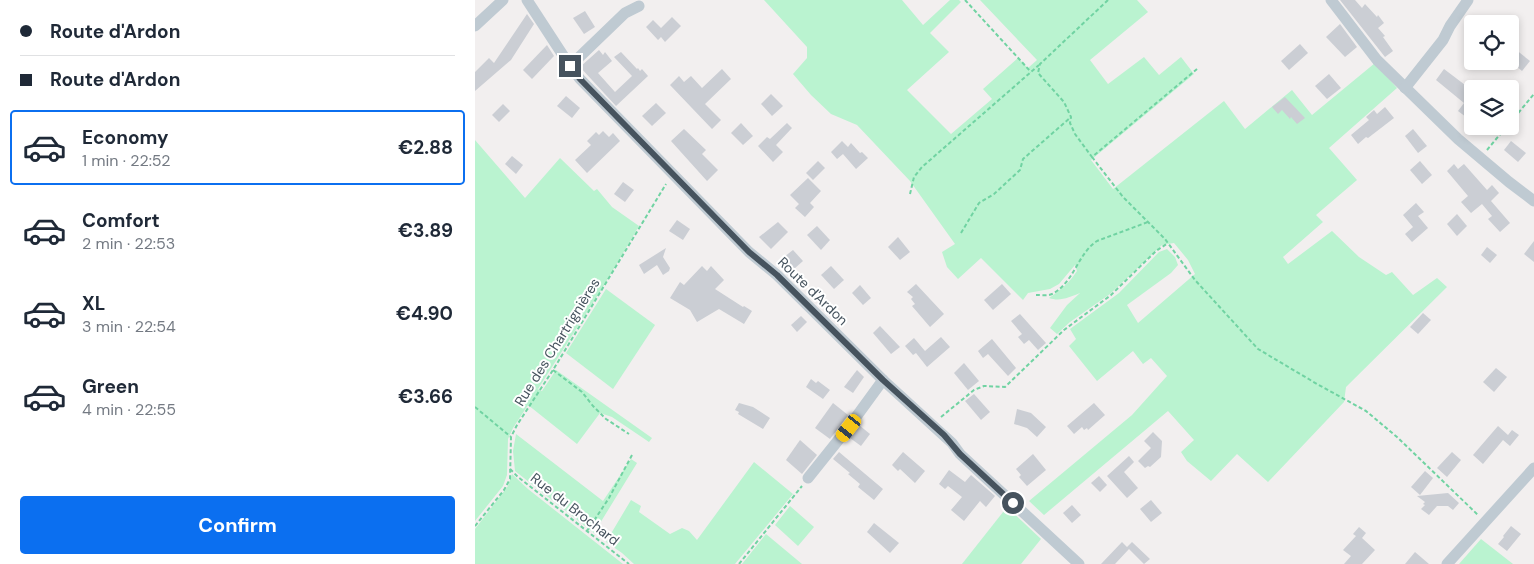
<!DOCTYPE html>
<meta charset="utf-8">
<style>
:root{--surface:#fff;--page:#f2f2f3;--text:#1f2937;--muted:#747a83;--line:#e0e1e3;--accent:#0b6ff0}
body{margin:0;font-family:"DM Sans",sans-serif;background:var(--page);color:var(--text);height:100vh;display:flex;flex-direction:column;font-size:19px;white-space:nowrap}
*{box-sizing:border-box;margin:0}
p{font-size:16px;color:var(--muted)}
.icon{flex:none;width:28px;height:28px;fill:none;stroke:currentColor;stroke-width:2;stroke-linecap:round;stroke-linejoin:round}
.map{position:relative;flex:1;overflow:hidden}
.sheet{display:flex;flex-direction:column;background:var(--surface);width:475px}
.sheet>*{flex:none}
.hud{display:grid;align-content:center;height:110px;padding:0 20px;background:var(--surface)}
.buttons{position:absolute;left:989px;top:15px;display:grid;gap:10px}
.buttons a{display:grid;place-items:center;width:55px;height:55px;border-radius:5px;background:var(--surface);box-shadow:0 2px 8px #0003;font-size:25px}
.end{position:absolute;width:22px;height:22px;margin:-11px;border:6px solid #46535e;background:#fff;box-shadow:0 0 0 2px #fff}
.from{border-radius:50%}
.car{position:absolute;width:15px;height:30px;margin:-15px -8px;border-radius:6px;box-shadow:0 0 4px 1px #0007;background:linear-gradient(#f5c518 24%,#345 0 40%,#f5c518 0 76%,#345 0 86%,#f5c518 0)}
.hud b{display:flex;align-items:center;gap:18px;height:48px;font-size:19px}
.hud b+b{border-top:1px solid var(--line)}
.hud i{width:12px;height:12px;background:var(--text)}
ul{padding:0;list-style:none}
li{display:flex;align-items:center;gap:15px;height:75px;margin:0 10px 8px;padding:0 10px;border:2px solid transparent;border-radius:5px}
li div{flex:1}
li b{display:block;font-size:19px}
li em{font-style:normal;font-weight:700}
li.selected{border-color:var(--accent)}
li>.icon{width:45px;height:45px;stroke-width:1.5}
.primary-button{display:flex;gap:10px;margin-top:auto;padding:10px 20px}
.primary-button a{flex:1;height:58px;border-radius:5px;background:var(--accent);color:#fff;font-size:20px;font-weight:700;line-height:58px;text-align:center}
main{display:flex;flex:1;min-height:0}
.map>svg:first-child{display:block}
.green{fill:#baf3d0}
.building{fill:#cbced4}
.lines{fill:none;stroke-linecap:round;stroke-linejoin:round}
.path{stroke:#70d3a2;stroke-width:2;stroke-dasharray:4 2.5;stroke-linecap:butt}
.minor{stroke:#bfcad2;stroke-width:11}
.route{stroke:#46535e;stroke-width:6}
.labels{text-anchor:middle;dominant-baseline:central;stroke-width:4;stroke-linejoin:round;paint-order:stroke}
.street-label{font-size:14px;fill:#46535e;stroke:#fff}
</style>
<main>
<section class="sheet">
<div class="hud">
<b><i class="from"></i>Route d'Ardon</b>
<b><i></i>Route d'Ardon</b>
</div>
<ul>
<li class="selected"><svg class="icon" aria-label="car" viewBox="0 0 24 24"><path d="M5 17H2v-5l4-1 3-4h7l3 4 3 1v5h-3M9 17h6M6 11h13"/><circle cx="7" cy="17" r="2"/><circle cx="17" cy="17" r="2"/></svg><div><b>Economy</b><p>1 min · 22:52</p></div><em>€2.88</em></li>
<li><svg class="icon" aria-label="car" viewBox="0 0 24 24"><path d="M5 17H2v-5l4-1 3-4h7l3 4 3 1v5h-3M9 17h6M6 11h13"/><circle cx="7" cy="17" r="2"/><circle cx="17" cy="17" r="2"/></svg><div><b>Comfort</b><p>2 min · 22:53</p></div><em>€3.89</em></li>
<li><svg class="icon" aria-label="car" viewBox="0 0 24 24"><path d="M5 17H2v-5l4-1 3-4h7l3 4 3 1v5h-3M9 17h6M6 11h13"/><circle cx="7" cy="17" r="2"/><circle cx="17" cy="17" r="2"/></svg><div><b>XL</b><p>3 min · 22:54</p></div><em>€4.90</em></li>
<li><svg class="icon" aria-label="car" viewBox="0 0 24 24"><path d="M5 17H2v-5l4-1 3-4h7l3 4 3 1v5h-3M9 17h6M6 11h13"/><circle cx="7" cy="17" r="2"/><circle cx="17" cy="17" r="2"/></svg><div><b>Green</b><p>4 min · 22:55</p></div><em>€3.66</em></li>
</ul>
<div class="primary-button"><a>Confirm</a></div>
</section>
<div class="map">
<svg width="1059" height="564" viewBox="0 0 1059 564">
<rect width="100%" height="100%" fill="#f2efef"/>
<g class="green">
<path d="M289,0H427L448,25L475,0H484L486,2L455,33L474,52L432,90L476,134L517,99L508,89L543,58L553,68L562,60L505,0H662L673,12L615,60L633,84L669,57L684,75L706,57L719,74L616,160L638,189L749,101L770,129L817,90L837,115L900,63L922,88L854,148L882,180L841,215L848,222L808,257L813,264L857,231L884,257L911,275L917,272L938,295L962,278L972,287L871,387L869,402L793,482L762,454L736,481L712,461L706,452L719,440L693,411L569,515L554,501L657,415L692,376L676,358L668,364L658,351L622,381L594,346L601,339L595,329L644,293L684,252L692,249L700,257L703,265L696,273L652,305L663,323L720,274L713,260L699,243L687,245L635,294L595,322L582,334L575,328L592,305L605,293C595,297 585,302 574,298C586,290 594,283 602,271L600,265L584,284L575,289L553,293L548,300L506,258L483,279L472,267L467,252L480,244L435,181L382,125L356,114L336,95L318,74L332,58V47Z"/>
<polygon points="0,140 50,198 85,158 119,191 122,189 137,207 164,226 128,287 63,389 60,388 67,391 81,370 177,438 174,442 137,417 125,413 102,444 53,405 38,428 33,439 32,475 28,486 0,521"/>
<polygon points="131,289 180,325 138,389 91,353"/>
<polygon points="41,434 128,501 156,459 162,463 119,533 40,471 38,451"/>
<polygon points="279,462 318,494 260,564 159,564 147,553 131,542 156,500 166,506 164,512 195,534 207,528 214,531 222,540"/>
<polygon points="37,474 53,489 148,564 0,564 0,529 33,486"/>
<polygon points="315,506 339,527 323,546 300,525"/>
<polygon points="532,507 566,539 546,564 487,564"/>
<polygon points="291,534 327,564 267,564"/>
<polygon points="1006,539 1038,564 984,564"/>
</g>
<g class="building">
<polygon points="865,0 880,0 887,8 890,4 902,17 903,15 909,23 903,28 910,36 908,37 918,51 910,57"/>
<polygon points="110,11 120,27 109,34 98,18"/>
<polygon points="52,14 59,24 36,60 0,91 0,72 14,58 19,63"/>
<polygon points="197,17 206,26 190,42 186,37 183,40 171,27 178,20 186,28"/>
<polygon points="865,24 882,47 870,57 851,37"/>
<polygon points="825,44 833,53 814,70 806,61"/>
<polygon points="72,45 79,56 57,79 48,70"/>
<polygon points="1035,45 1055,61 1047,71 1035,61"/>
<polygon points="124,50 128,55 130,52 137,61 123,73 140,92 157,76 139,57 146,52 162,69 163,68 165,71 167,69 173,76 141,106 105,67"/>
<polygon points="247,69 256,79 230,104 246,120 237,129 195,85 204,76 209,82 216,76 227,88"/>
<polygon points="969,69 998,91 998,110 991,117 983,111 989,103 961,80"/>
<polygon points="854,74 866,88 852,99 840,86"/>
<polygon points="296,94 308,106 297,116 286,104"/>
<polygon points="91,96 105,108 97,118 82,106"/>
<polygon points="810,97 830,118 822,124 816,117 815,119 807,110 803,114 797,107"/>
<polygon points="181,103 191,113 177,126 167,116"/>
<polygon points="28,104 35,111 24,122 17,115"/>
<polygon points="910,107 919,118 893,138 891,137 883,144 876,135 894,120 891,117 899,110 902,114"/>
<polygon points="266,123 278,136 268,145 256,133"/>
<polygon points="312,123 317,128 301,145 308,152 298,162 283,146 292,137 295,139"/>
<polygon points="209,129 231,150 227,154 243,170 232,181 196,141"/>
<polygon points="938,129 952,146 943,153 930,136"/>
<polygon points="128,131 134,137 138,133 145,141 112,173 100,160 116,145 112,141 121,132 124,135"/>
<polygon points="367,141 373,147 376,143 385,153 387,152 393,158 381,169 368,154 362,159 356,152"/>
<polygon points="1036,141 1051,153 1043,162 1029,150"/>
<polygon points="37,156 48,165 41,174 30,164"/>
<polygon points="343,161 350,168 338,180 331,173"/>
<polygon points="945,161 957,175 947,184 935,170"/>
<polygon points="979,164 983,169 989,164 1012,190 1017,185 1024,193 1016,201 1035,223 1025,232 1013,219 1017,216 1007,204 996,213 986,202 993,196 972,171"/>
<polygon points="333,178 346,191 335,203 339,207 330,217 320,208 324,204 315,195"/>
<polygon points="148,182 159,190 150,202 139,194"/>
<polygon points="941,203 949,212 943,216 953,228 937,242 930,234 938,227 928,215"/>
<polygon points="982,214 992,226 982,236 972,224"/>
<polygon points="202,220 215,229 208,240 194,231"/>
<polygon points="303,222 313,232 296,249 284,237"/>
<polygon points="342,226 355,240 346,250 332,235"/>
<polygon points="423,237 435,252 425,260 413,247"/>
<polygon points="1059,241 1059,262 1049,254"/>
<polygon points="1012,247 1022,255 1015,263 1006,255"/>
<polygon points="191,248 188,257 195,268 194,271 188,275 182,265 169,274 164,265"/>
<polygon points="318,250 328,261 319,269 309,257"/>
<polygon points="227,266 232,271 236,266 249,280 240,289 268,307 269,306 277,311 269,324 244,309 222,322 215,310 195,298 205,282 209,285"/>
<polygon points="356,266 369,280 359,289 346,275"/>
<polygon points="441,284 469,314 455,327 437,306 440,304 436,299 438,297 432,292"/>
<polygon points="527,284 536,294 518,310 509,300"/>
<polygon points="385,285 396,298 388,305 377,293"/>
<polygon points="948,313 956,320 943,334 935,327"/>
<polygon points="545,314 571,343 563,350 554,340 549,344 543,337 547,334 536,321"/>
<polygon points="326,316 332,322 322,332 316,325"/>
<polygon points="405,326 425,347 416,354 398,333"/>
<polygon points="466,337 475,347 452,367 441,353 438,355 430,346 439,338 450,351"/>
<polygon points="517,339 541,368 533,376 513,354 508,358 503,351"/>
<polygon points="489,363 504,381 493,390 479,373"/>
<polygon points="1021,368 1032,377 1019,392 1008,382"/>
<polygon points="382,370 389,377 378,393 369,387"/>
<polygon points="336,379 341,383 343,381 355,390 348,399 331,387"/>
<polygon points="499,394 515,412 506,420 490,401"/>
<polygon points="264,403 278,407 295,418 288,429 263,414 264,412 260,410"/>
<polygon points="358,403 373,415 355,439 340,428"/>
<polygon points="619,403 630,415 613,430 612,428 609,430 607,427 599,434 592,426"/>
<polygon points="542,409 556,413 571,427 562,437 552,428 539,424"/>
<polygon points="384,425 395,434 386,446 375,438"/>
<polygon points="1023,426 1033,435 1037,430 1044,435 1035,446 1028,440 1008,464 998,455"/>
<polygon points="678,432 687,441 686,457 675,467 673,466 670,468 663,461 676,448 669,441"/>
<polygon points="325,440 342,455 327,474 311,460"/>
<polygon points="364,452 408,489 399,500 383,487 385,484 373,474 375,473 358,459"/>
<polygon points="428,452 450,471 440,483 425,469 423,471 417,465"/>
<polygon points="977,452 986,460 972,477 962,468"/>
<polygon points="558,454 571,470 552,486 544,477 546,475 541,469"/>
<polygon points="654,456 659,462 649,472 663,488 652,498 632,476"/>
<polygon points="474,470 490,482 496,475 520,496 511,507 505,501 489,521 476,510 487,497 473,486 470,489 464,484"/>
<polygon points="950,471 958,478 945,495 936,487"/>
<polygon points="624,476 632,485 625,492 616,483"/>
<polygon points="973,493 984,503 978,510 973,506 962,506 954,515 946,509 950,505 948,504 950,502 942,496"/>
<polygon points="676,500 687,513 676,522 665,509"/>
<polygon points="597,505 606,515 597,523 588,513"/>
<polygon points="399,523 424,543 415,553 392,532"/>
<polygon points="1036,526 1046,534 1032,551 1023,544 1029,537 1028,536"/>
<polygon points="884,527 891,533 887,538 900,550 887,564 869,564 876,556 868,550 881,536 878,534"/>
<polygon points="647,542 652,547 657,542 675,559 669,564 654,549 640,564 626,564"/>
<polygon points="940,552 954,564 930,564"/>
</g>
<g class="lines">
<g class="path">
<polyline points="490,0 556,72"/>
<polyline points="633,0 565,64 563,73 589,102 596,117 595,123 600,134 617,157 722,69"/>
<polyline points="1035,123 1059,94"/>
<polyline points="1012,150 1032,126"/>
<polyline points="617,157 648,197 690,239 720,280 783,349 842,384 891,411 922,437 1003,515"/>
<polyline points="435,194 439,177 447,167 564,65"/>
<polyline points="486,233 504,203 519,194 545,170 548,159 596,117"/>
<path d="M561,295C566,295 573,296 577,294C599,283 603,253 622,241L673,222"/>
<polyline points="78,370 107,392 118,406 131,419 154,434"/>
<polyline points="0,407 36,437"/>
<polyline points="466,417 499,390 509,386 530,387 589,330 636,295 681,251 693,243"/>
<polyline points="35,469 43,477 154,564"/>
<polyline points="0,526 29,490 35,479 36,437 42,425 78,370 191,184"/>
<polyline points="112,531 134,498 157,455"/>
<polyline points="264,564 327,486"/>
</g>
<g class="minor">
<polyline points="52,0 95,66 105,79 274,252 302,275 408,380 477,443 485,454 604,564"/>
<polyline points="856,0 902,60 983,139 1034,182 1059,201"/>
<polyline points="0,26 28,0"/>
<polyline points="95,66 150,13 164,6"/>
<polyline points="930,88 968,40 975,26 993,0"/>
<polyline points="333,478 373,428 408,380"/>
<polyline points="972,564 1059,468"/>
</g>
</g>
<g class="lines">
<polyline class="route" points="95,66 105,79 274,252 302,275 408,380 469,435 485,454 538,503"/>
</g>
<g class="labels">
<g class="street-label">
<text transform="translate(338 291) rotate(44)">Route d'Ardon</text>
<text transform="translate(82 342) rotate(-58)">Rue des Chartrignières</text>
<text transform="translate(100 509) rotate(38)">Rue du Brochard</text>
</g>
</g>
</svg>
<div class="buttons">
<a><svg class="icon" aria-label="locate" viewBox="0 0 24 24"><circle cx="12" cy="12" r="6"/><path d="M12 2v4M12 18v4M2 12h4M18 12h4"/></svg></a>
<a><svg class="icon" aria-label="layers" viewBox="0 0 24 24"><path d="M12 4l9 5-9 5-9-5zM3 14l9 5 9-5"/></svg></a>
</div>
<i class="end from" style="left:538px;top:503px"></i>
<i class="end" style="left:95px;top:66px"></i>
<i class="car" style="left:374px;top:428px;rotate:218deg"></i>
</div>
</main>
